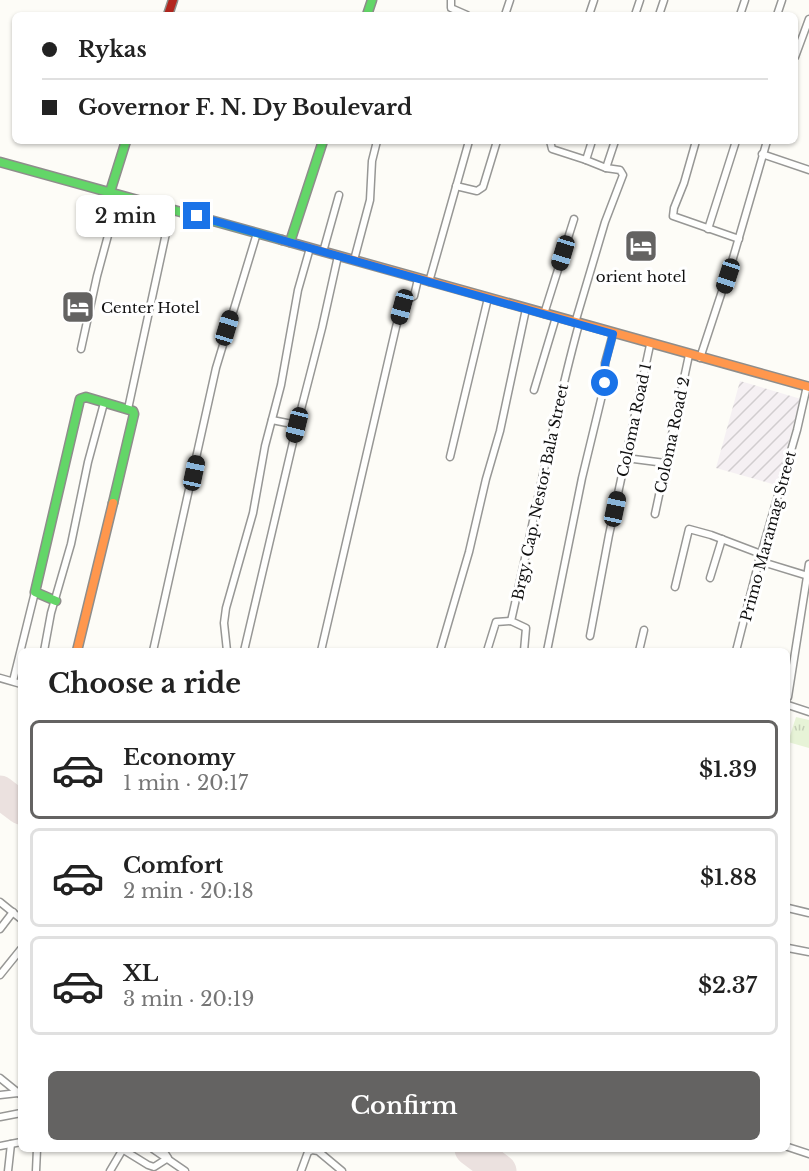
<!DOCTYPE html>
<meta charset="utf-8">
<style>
:root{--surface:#fff;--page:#f6f6f6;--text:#222;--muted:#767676;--line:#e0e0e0;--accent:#646362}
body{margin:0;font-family:"Libre Baskerville",serif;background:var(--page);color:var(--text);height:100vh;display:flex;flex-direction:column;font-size:22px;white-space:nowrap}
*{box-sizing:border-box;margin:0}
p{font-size:20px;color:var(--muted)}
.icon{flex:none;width:33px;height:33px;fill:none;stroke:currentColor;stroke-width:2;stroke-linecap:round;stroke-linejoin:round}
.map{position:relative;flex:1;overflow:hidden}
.panel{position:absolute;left:18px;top:648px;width:772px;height:504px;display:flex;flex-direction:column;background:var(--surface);border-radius:9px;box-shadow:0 2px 4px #0004}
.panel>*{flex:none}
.top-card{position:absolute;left:12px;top:12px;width:786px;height:132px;border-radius:9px;box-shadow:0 2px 4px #0004;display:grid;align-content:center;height:132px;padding:0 30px;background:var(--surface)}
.end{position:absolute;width:27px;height:27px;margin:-14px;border:8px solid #1a73e8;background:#fff;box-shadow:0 0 0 3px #fff}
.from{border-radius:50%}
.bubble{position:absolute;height:42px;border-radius:9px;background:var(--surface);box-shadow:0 2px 4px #0004;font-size:20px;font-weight:600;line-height:42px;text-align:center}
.car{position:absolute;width:18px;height:36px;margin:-18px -9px;border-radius:8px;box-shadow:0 0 4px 2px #0007;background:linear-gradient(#222 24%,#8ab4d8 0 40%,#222 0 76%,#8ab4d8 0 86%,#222 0)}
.top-card b{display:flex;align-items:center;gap:21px;height:57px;font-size:22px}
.top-card b+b{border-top:2px solid var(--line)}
.top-card i{width:15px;height:15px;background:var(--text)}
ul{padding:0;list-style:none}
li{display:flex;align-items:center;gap:18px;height:99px;margin:0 12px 9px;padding:0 18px;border:3px solid var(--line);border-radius:9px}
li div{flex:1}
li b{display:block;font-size:22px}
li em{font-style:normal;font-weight:600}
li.on{border-color:var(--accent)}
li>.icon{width:54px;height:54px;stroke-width:1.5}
h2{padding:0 30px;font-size:27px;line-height:72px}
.action{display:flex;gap:12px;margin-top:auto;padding:12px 30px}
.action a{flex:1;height:69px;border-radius:9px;background:var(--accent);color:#fff;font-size:24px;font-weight:600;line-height:69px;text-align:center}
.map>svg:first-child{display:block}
.industrial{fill:url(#industrial-furrows)}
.park{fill:url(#park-tufts)}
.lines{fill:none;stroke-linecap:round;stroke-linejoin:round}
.runway{stroke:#ebe1df;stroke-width:33}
.street-casing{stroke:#979795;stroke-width:9}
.fast-casing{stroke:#8e8d8b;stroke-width:11}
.slow-casing{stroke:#8e8d8b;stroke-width:11}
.jam-casing{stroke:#8e8d8b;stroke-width:11}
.street{stroke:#fffffe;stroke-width:6}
.fast{stroke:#63d668;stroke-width:8}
.slow{stroke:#ff974d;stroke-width:8}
.jam{stroke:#b3261e;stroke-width:8}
.route{stroke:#1a73e8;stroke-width:8}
.labels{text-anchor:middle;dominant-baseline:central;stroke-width:6;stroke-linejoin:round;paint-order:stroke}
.poi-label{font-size:15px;fill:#111;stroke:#fff}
.street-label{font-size:15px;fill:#111;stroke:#fff}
</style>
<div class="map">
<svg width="809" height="1171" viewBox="0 0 809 1171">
<defs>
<pattern id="industrial-furrows" width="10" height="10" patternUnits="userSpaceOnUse" patternTransform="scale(1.5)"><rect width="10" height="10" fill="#f5f0f3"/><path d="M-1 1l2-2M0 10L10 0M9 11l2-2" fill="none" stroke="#d1cdcf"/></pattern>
<pattern id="park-tufts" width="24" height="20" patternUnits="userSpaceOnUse" patternTransform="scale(1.5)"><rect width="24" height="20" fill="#e7f3d7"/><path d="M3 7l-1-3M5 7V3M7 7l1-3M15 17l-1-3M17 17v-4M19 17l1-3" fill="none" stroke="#c5cfb8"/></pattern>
</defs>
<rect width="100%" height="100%" fill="#fdfcf7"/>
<polygon class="industrial" points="740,381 801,399 776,485 716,468"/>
<polygon class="park" points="796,717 809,720 809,748 788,742"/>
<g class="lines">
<g class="runway">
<polyline points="0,792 21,808"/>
<polyline points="471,1149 500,1171"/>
</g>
<g class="street-casing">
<g id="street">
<polyline points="451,0 451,8 467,15"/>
<polyline points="505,15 510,0"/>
<polyline points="589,15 594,0"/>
<polyline points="635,15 640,0"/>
<polyline points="659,15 664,0"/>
<polyline points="740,15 745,0"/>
<polyline points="777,15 782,0"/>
<polyline points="795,57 809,19"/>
<polyline points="550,141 552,149 586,160"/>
<polyline points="696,141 684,183 674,208 673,216 739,239"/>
<polyline points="762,154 809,170"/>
<polyline points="606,168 615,141"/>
<polyline points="456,186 477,191 483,187 497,141"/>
<polyline points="708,229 736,141"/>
<polyline points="323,252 339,195"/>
<polyline points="354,260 370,200 372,161 377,141"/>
<polyline points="429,282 469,141"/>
<polyline points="544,314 574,219"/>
<polyline points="575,323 605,222 623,175 620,170 606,168 586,160 592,141"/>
<polyline points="81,349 97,276 119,195"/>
<polyline points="700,358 733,258 767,141"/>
<polyline points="534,390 556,317"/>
<polyline points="128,409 171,210"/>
<polyline points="297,425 322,328 338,256"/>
<polyline points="450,457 488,298"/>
<polyline points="626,458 665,463"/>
<polyline points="655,514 689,355"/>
<polyline points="759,561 808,576"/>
<polyline points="710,578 722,539"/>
<polyline points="675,587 689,529 711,535 761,554"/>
<polyline points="590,636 609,535 650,345"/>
<polyline points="44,651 51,613 71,544 88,462 104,403"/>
<polyline points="153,651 216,368 257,233"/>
<polyline points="227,651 224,623 226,608 253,513 265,446 281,385 298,290 310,248"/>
<polyline points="244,651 297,425 272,420"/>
<polyline points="321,651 396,327 403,302 414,296 418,279"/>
<polyline points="440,651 469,552 486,479 500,431 526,309"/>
<polyline points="487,651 496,622 511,621"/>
<path d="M524,651L526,628L511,621C534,522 552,422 579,324"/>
<polyline points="547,651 582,478 605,383 605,363 613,334"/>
<polyline points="639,651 644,630"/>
<polyline points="736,651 759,561 797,430 807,386"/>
<polyline points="0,678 21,684"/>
<polyline points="13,681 35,592"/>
<polyline points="788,697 809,564"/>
<polyline points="788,705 809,712"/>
<polyline points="0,902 21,919"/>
<polyline points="788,908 809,913"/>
<polyline points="0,929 13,912"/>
<polyline points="788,948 809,952"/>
<polyline points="0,975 21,949"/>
<polyline points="0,1078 21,1095"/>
<polyline points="0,1095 18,1093"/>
<polyline points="0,1117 21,1113"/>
<polyline points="0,1146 21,1142"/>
<polyline points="788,1147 809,1154"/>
<polyline points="122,1149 148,1165 154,1167 168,1158 162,1149"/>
<polyline points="153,1149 185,1171"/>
<polyline points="8,1171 11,1144"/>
<polyline points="36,1171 37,1149"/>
<polyline points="110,1171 123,1149"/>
<polyline points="301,1171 308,1152 312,1150 318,1151 342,1171"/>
</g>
</g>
<g class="fast-casing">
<g id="fast">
<polyline points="367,15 372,0"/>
<polyline points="0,162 282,240"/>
<polyline points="110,192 126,141"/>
<polyline points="290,242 323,141"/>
<polyline points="56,601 35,592 80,399 86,397 133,411 134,414 113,503"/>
</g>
</g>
<g class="slow-casing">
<g id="slow">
<polyline points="282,240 809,387"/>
<polyline points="77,651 113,503"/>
</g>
</g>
<g class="jam-casing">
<polyline id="jam" points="168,15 173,0"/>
</g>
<use href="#street" class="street"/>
<use href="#fast" class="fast"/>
<use href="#slow" class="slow"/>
<use href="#jam" class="jam"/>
</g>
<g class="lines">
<polyline class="route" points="197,216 613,334 605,365 605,383"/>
</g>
<defs>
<g id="hotel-square" transform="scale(1.725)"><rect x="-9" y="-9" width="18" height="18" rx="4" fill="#646362" stroke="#fff"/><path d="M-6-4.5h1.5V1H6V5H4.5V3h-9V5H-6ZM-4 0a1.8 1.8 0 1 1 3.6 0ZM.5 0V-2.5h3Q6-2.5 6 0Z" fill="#fff"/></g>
</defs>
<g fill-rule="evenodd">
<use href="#hotel-square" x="641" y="246"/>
<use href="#hotel-square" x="78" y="307"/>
</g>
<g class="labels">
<g class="poi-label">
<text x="641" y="276">orient hotel</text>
<text x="101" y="307" text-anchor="start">Center Hotel</text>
</g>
<g class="street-label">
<text transform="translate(634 420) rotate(-78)">Coloma Road 1</text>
<text transform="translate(672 435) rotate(-78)">Coloma Road 2</text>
<text transform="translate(540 492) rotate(-78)">Brgy. Cap. Nestor Bala Street</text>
<text transform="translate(768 536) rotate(-75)">Primo Maramag Street</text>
</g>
</g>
</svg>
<i class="end from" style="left:605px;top:383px"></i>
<i class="end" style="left:197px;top:216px"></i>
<div class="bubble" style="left:76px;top:195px;width:99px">2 min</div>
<i class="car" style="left:563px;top:253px;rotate:197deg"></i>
<i class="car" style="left:728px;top:276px;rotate:198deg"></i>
<i class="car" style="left:402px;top:307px;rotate:195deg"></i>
<i class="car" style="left:227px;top:328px;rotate:17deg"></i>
<i class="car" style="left:297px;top:425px;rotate:194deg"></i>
<i class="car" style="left:194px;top:473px;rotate:12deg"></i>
<i class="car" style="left:615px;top:509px;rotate:12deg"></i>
<div class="top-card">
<b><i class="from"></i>Rykas</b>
<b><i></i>Governor F. N. Dy Boulevard</b>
</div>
<section class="panel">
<h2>Choose a ride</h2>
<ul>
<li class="on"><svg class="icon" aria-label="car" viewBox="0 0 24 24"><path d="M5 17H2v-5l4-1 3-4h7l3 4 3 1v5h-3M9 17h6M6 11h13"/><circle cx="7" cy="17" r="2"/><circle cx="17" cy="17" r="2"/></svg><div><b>Economy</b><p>1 min · 20:17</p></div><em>$1.39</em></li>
<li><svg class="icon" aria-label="car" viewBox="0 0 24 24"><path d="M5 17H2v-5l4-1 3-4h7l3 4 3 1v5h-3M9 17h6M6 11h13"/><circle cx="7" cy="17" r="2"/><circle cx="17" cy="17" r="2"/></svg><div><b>Comfort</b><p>2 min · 20:18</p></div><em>$1.88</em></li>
<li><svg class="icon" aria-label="car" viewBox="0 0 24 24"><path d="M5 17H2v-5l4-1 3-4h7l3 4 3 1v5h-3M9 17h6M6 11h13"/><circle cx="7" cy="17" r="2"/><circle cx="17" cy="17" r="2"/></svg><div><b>XL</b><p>3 min · 20:19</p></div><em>$2.37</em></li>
</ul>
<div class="action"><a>Confirm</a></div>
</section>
</div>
